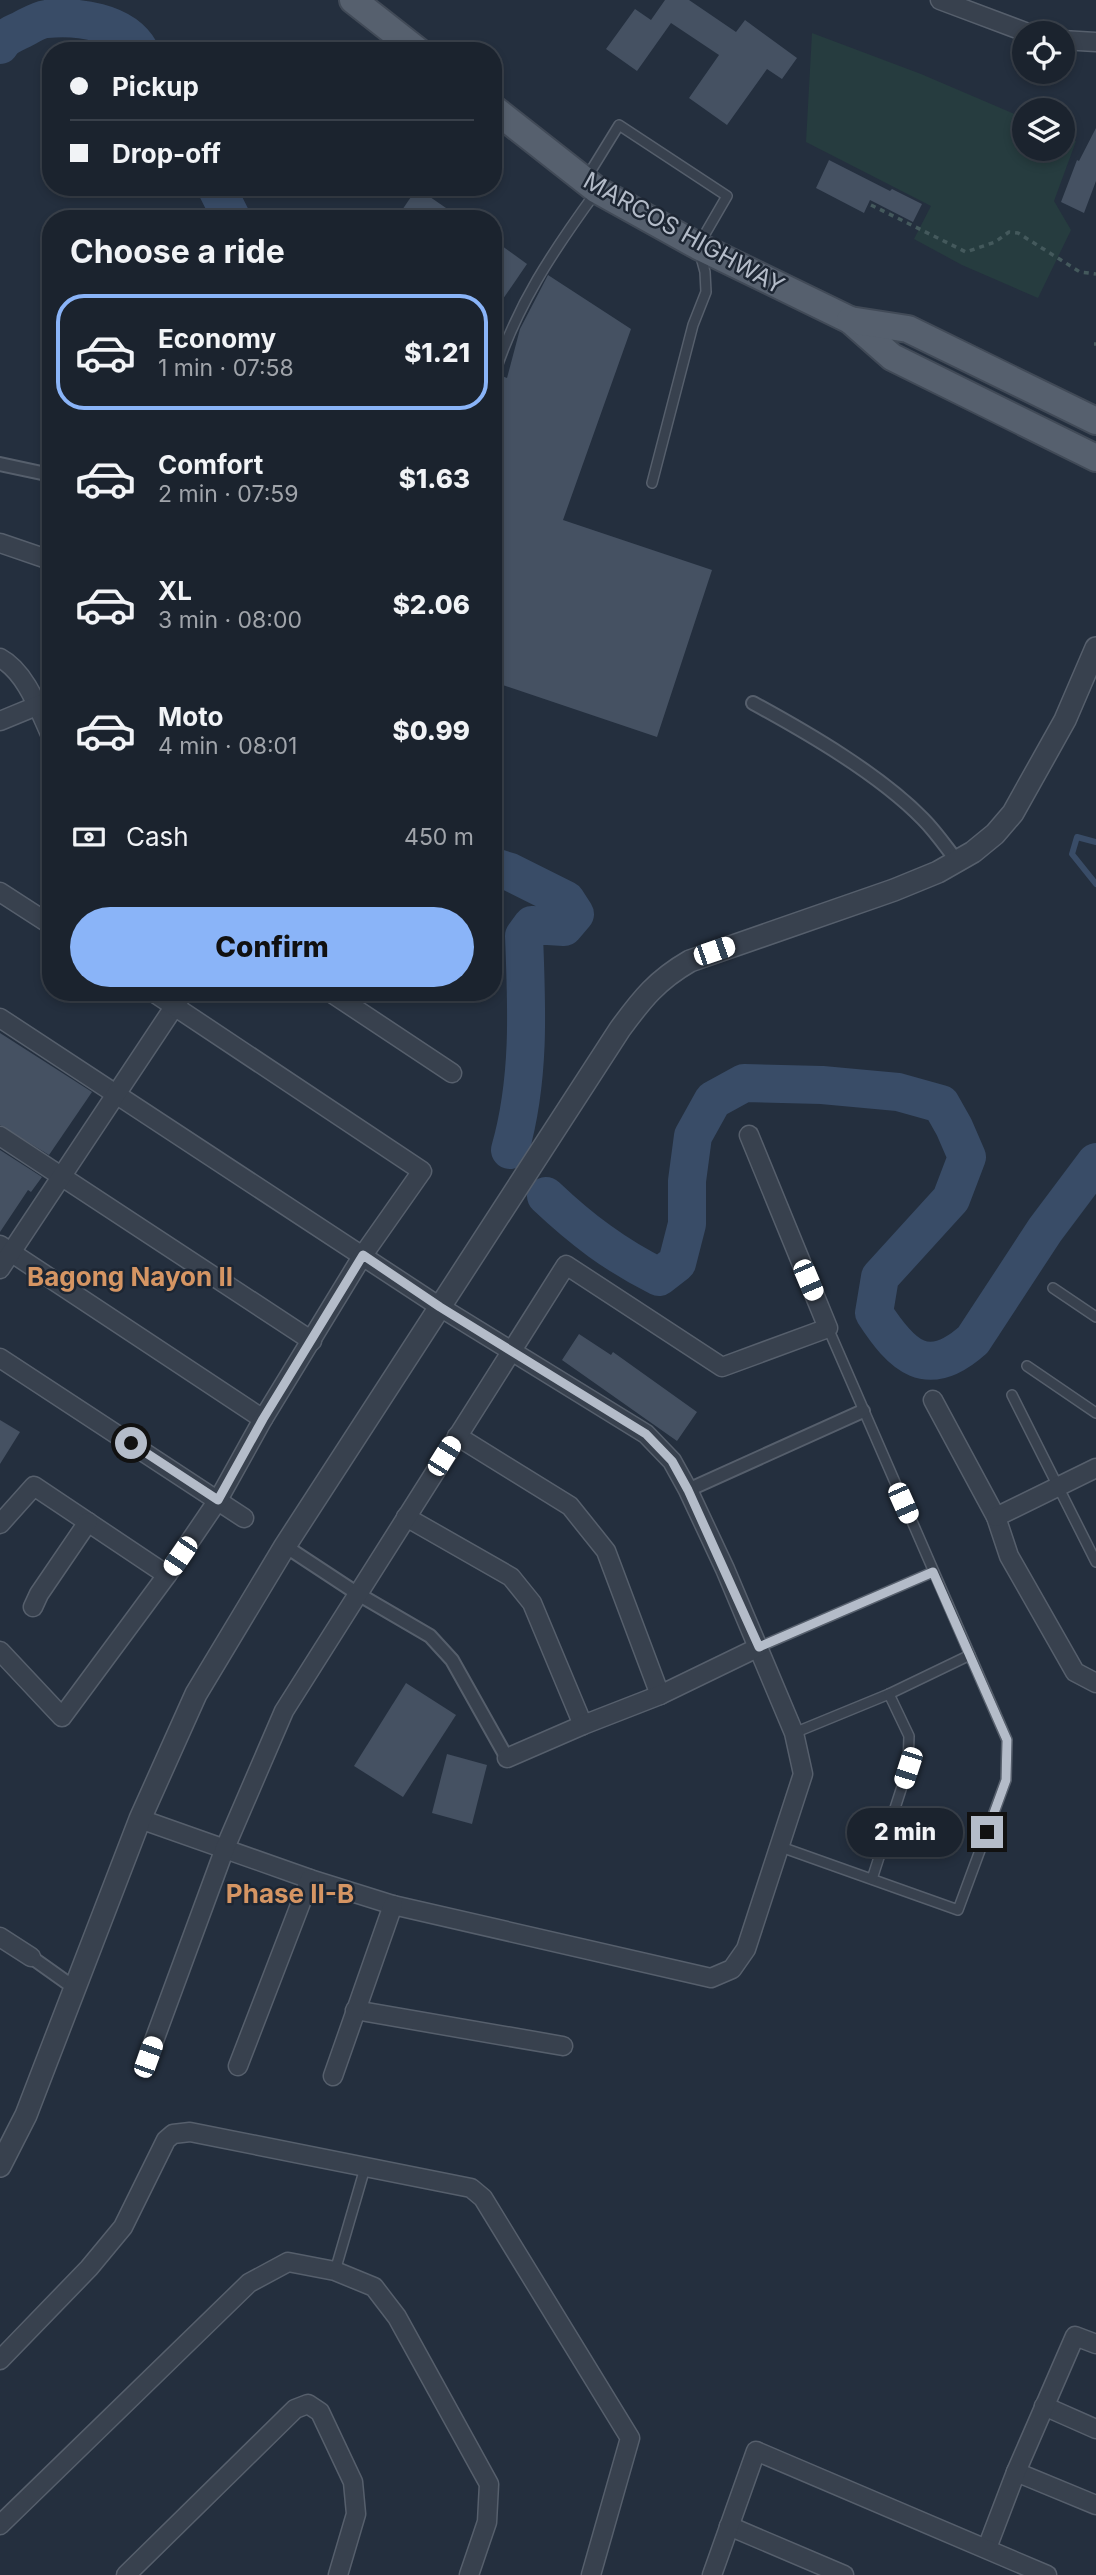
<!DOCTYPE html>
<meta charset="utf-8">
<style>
:root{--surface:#1b232e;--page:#282f3a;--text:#f1f3f6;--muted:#a0a4aa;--line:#39404a;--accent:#8ab4f8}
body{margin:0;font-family:Inter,sans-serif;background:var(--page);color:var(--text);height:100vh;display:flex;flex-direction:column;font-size:26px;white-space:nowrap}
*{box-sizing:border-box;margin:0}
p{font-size:23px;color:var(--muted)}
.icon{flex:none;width:38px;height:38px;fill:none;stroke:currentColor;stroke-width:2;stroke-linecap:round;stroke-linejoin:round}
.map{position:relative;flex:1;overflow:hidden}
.sheet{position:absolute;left:42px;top:210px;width:460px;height:791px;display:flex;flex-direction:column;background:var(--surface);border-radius:28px;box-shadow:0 4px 10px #0003,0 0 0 2px var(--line)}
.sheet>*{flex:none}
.top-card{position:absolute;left:42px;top:42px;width:460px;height:154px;border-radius:28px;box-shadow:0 4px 10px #0003,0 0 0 2px var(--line);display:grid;align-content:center;height:154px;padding:0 28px;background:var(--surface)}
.buttons{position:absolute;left:1012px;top:21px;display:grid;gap:14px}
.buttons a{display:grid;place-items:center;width:63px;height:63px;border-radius:50%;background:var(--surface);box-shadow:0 4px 10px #0003,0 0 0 2px var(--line);font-size:35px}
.end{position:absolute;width:32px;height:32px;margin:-16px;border:9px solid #b4bcc9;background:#111;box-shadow:0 0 0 4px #111}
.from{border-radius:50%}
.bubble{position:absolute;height:49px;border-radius:24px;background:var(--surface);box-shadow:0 4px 10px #0003,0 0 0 2px var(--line);font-size:23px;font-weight:800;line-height:49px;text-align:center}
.car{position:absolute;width:21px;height:42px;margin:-21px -10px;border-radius:9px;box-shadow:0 0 5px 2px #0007;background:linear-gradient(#fff 24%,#345 0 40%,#fff 0 76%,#345 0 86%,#fff 0)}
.top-card b{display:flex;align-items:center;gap:24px;height:66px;font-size:26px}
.top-card b+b{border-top:2px solid var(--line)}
.top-card i{width:18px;height:18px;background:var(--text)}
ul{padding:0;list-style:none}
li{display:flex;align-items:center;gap:21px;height:116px;margin:0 14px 10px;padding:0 14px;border:4px solid transparent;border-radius:28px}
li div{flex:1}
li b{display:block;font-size:26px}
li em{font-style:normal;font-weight:800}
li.current{border-color:var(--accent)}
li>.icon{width:63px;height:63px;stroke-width:1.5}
h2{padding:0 28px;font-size:32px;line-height:84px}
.pay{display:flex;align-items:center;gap:18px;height:77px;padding:0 28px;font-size:26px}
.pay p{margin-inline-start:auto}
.primary-button{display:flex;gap:14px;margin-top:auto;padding:14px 28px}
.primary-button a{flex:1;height:80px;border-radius:42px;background:var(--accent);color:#111;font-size:28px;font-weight:800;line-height:80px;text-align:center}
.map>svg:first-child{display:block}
.green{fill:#263c3f}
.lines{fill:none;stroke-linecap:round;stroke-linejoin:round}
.stream{stroke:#394c67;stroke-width:6}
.river{stroke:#394c67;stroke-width:38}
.building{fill:#455162}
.service-casing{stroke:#565f6c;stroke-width:12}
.pedestrian-casing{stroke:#565f6c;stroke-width:16}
.minor-casing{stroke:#565f6c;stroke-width:21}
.tertiary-casing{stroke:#565f6c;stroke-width:24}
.primary-casing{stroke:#414a57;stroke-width:30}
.path{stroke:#44595c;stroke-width:3.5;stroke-dasharray:5 5;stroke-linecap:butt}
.service{stroke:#38414e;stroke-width:9}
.pedestrian{stroke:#38414e;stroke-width:12}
.minor{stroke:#38414e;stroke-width:18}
.tertiary{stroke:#38414e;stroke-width:21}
.primary{stroke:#56606e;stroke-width:26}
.route{stroke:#b4bcc9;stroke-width:9}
.labels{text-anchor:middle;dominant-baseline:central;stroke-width:5;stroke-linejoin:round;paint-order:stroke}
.street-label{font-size:24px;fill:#b4bcc9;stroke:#1d2633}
.neighbourhood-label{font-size:26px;font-weight:bold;fill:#d59563;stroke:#1d2633}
</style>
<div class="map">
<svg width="1096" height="2575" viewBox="0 0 1096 2575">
<rect width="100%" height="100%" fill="#242f3e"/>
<polygon class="green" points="812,33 921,74 1024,118 1024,149 1062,149 1062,135 1076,141 1054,201 1071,230 1038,298 962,265 914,239 931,206 806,142"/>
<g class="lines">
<polyline class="stream" points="1096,842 1077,837 1072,854 1096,884"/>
<g class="river">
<path d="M0,45C5,36 13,34 21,30C29,26 38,20 46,19C77,16 123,21 140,51"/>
<polyline points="216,187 232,219"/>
<path d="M494,867L510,872L566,900L575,914L564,927L532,925L524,936C527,1009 530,1080 510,1150"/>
<path d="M546,1196C582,1230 615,1255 659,1277L677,1263L687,1224V1181L693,1136L713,1100L744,1083L822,1085L898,1092L941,1104L954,1127L967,1157L951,1199L880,1277L874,1313C902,1356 927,1381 973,1340L1045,1230L1096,1162"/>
</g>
</g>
<g class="building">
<polygon points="665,0 689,0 736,32 745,20 797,58 782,79 767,69 727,125 689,98 719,55 671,23 637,71 606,49 635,9 651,20"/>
<polygon points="1096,128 1096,181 1084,213 1061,202 1077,160 1079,161"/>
<polygon points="829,160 890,191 892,189 922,204 913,222 870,200 864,213 816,188"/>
<polygon points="417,188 462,219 396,219"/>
<polygon points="494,240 527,264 494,312"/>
<polygon points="548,275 631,329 563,520 712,570 657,737 494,682 494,403 502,376 507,378 520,329"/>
<polygon points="0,1033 92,1092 49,1155 0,1125"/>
<polygon points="0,1150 42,1177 31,1192 28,1190 0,1232"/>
<polygon points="579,1334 611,1355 613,1352 697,1412 677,1441 562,1360"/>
<polygon points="0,1420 20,1432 0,1464"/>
<polygon points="406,1683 456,1715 403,1797 354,1766"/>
<polygon points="447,1754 487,1765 472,1824 432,1813"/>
</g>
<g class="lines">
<g class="service-casing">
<g id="service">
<polyline points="587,177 619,125 727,196 698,246 705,272 706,292 693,325 652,483"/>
<path d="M494,376C516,306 553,251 596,192"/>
<polyline points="1053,1288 1096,1317"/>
<polyline points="1027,1366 1096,1413"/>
<polyline points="1012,1395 1096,1562"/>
<polyline points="759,1647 933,1572"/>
<polyline points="794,1733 889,1694 970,1655"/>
<polyline points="781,1847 958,1910 1006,1780 1007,1740 828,1328"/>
<polyline points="872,1879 908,1768 909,1736 889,1694"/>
<polyline points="335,2271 365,2168"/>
</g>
</g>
<g class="pedestrian-casing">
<g id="pedestrian">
<polyline points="0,464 51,475"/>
<path d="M753,703C808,733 879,774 923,819C936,832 946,847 957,861"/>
<polyline points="688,1490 863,1411"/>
<polyline points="285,1546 358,1594 430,1636 452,1660 507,1758"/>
<polyline points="31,1957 76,1989"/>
</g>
</g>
<g class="minor-casing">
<g id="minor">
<polyline points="940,0 1028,33"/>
<polyline points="1062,40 1096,42"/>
<polyline points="0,543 44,558 51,563"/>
<path d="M0,658C26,672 39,710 51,736"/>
<polyline points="0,721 51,700"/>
<polyline points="0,892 51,925"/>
<polyline points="330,992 452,1073"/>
<polyline points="0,1018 440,1307 646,1434 672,1461 688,1490 725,1569 794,1733 803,1774 746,1949 732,1969 711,1978 393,1905 310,1879 140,1819"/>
<polyline points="0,1136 312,1341"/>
<polyline points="0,1245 263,1419"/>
<polyline points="0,1269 184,992"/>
<polyline points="0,1358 244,1518"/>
<polyline points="933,1400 996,1517 1009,1556 1075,1672 1096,1683"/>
<polyline points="457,1436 570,1506 606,1551 660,1695"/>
<polyline points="406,1517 511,1577 532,1603 583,1725"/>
<polyline points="996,1517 1096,1468"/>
<polyline points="0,1524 34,1486 167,1575"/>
<polyline points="33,1607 39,1594 88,1522"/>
<polyline points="0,1651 62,1717 167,1575 218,1500 263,1419 363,1255 422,1171 153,992"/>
<polyline points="507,1758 583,1725 660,1695 759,1647"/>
<polyline points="0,1937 31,1957"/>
<polyline points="355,2010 563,2046"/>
<polyline points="148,2057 225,1848 284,1711 566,1265 722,1367 828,1328 749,1135"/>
<polyline points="238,2066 310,1879"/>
<polyline points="333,2076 393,1905"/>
<polyline points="0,2360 89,2268 123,2227 166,2140 173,2134 190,2132 471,2188 483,2198 630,2438 591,2575"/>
<polyline points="1044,2406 1096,2429"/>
<polyline points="1016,2472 1096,2505"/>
<polyline points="0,2525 249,2283 288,2262 335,2271 374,2287 397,2317 489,2484 487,2522 469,2575"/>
<polyline points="729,2526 844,2575"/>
<polyline points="987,2548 1016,2472 1075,2336 1096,2344"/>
<polyline points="126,2575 295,2409 308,2404 320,2412 353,2482 356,2514 338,2575"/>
<polyline points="712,2575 756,2451 1047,2575"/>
</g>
</g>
<g class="tertiary-casing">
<path id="tertiary" d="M0,2166L26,2115L140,1819L196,1694L285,1546L620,1029C642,999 657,980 690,961L894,890L938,872L973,852L995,834L1013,813L1065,720L1096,648"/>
</g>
<g class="primary-casing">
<g id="primary">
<polyline points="353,0 418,51"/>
<polyline points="494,109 597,190 698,246 850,320 892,357 1096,458"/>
<polyline points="850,320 908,329 1096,421"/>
</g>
</g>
<g class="path">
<polyline points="871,205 966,252 995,242 1009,232 1018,233 1080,272 1096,274"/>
<polyline points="1094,344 1096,344"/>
</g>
<use href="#service" class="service"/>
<use href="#pedestrian" class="pedestrian"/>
<use href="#minor" class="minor"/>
<use href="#tertiary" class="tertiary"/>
<use href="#primary" class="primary"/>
</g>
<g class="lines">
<polyline class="route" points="131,1443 218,1500 263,1419 363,1255 440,1307 646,1434 672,1461 688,1490 759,1647 933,1572 1007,1740 1006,1780 987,1832"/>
</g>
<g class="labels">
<g class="street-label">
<text transform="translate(684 233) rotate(29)">MARCOS HIGHWAY</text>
</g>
<g class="neighbourhood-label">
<text x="130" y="1276">Bagong Nayon II</text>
<text x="290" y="1893">Phase II-B</text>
</g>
</g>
</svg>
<div class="buttons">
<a><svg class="icon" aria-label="locate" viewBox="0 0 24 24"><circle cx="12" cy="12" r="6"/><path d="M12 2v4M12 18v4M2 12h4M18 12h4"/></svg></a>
<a><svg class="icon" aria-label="layers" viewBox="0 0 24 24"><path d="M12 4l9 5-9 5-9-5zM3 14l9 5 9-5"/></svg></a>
</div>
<i class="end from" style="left:131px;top:1443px"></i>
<i class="end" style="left:987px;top:1832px"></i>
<div class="bubble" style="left:847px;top:1808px;width:116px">2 min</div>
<i class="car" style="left:714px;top:951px;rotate:71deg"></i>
<i class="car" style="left:808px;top:1280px;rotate:157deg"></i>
<i class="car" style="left:444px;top:1456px;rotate:32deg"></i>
<i class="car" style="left:903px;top:1503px;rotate:156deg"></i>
<i class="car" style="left:180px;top:1556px;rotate:214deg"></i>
<i class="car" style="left:908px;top:1768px;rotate:198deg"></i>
<i class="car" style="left:148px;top:2057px;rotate:20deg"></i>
<div class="top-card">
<b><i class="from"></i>Pickup</b>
<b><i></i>Drop-off</b>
</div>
<section class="sheet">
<h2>Choose a ride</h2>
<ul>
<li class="current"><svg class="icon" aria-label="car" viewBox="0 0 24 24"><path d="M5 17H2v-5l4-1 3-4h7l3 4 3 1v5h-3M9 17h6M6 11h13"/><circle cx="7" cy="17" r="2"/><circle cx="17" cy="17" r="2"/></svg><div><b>Economy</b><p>1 min · 07:58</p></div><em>$1.21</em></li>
<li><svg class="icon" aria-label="car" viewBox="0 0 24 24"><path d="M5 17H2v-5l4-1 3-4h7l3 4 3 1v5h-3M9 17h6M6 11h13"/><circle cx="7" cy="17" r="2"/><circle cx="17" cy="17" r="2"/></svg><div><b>Comfort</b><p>2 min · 07:59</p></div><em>$1.63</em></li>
<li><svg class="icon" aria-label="car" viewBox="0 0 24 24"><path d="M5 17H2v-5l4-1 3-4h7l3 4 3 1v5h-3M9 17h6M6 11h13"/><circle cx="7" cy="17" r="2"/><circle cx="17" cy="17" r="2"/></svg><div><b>XL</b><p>3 min · 08:00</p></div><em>$2.06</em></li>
<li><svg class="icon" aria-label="car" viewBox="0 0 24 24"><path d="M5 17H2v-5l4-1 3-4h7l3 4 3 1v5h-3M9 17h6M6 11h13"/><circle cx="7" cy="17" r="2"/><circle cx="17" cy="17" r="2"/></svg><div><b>Moto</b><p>4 min · 08:01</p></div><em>$0.99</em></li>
</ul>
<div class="pay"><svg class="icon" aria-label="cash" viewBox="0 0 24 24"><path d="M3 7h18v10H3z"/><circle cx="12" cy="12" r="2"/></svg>Cash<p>450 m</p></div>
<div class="primary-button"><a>Confirm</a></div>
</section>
</div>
